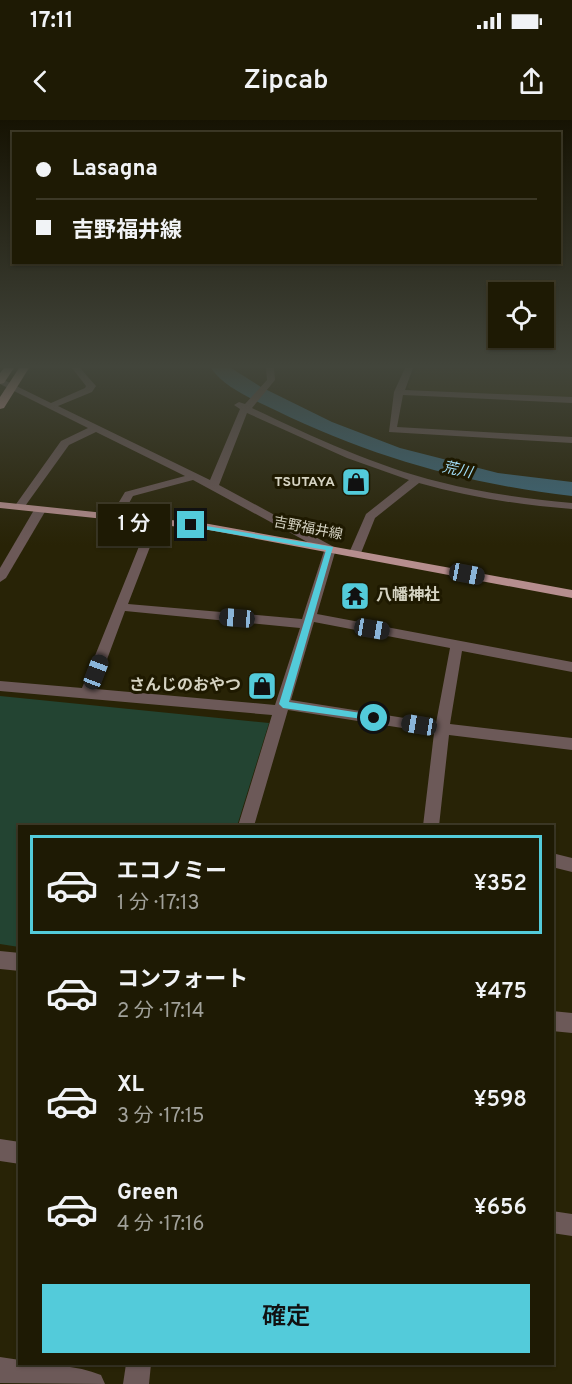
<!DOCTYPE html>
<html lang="ja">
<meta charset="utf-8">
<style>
:root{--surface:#1e1a04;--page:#2b2713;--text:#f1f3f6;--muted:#a1a19a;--line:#3c3826;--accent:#53cbda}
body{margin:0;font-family:Overpass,"Noto Sans JP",sans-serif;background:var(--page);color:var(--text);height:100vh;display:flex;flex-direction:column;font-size:22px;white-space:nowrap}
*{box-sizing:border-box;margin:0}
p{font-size:20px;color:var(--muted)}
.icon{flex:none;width:33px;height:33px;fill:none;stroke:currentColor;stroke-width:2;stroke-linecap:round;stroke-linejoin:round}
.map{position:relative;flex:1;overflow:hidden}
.panel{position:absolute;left:18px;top:705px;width:536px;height:540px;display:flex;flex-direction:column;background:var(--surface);border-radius:0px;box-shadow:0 2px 4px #0004,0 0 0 2px var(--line)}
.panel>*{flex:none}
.banner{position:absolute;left:12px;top:12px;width:549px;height:132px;border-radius:0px;box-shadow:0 2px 4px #0004,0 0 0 2px var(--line);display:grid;align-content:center;height:132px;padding:0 24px;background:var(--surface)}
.tools{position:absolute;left:488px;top:162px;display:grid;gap:12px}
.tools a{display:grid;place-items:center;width:66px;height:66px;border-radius:0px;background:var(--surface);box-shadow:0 2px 4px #0004,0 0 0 2px var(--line);font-size:30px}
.end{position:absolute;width:27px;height:27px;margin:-14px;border:8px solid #53cbda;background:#111;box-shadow:0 0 0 3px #111}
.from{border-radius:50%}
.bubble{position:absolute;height:42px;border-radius:0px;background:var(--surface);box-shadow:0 2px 4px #0004,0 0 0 2px var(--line);font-size:20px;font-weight:600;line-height:42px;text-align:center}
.car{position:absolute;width:18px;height:36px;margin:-18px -9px;border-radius:8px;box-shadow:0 0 4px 2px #0007;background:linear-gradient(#222 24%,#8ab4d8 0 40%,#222 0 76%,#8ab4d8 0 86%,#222 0)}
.banner b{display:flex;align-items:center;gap:21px;height:57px;font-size:22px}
.banner b+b{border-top:2px solid var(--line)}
.banner i{width:15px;height:15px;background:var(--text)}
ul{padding:10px 0 0;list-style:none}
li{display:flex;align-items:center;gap:18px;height:99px;margin:0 12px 9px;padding:0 12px;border:3px solid transparent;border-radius:0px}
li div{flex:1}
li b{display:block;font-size:22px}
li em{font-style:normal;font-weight:600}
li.on{border-color:var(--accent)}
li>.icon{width:54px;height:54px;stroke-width:1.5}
.primary-button{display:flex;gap:12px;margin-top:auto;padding:12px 24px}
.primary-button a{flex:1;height:69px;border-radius:0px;background:var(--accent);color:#111;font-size:24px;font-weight:600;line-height:69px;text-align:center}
.status{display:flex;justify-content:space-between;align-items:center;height:42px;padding:0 30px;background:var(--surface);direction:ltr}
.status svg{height:16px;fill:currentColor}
header{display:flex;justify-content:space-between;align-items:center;height:78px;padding:0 24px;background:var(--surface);font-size:27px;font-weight:600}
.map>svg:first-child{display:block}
.built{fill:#322c05}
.green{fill:#234432}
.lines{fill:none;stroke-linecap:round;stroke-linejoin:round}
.river{fill:#3e6a7d;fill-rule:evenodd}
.minor{fill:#6c5958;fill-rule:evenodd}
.major{fill:#b68e8e;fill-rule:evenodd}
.highway{fill:#d3a3a3;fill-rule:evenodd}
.route{fill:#53cbda}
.labels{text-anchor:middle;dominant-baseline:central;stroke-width:6;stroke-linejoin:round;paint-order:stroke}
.far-poi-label{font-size:14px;font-weight:bold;fill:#d5d3c2;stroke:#1e1900;text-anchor:end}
.far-street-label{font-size:14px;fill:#d5d3c2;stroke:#1e1900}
.far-water-label{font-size:15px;font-style:italic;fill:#a1dcf6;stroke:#1e1900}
.poi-label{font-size:16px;font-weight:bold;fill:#d5d3c2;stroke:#1e1900;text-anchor:start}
</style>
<div class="status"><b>17:11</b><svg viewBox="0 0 49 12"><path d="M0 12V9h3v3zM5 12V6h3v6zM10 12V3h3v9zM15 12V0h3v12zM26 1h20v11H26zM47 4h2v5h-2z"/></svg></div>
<header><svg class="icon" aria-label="back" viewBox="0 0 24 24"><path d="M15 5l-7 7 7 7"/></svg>Zipcab<svg class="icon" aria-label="share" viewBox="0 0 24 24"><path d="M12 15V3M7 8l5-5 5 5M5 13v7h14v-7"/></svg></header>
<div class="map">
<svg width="572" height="1264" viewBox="0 0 572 1264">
<rect width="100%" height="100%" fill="#282306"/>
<polygon class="built" points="417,248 572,248 572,278 411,270 408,267"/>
<polygon class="green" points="0,576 269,603 237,706 20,706 19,827 0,824"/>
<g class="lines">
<path class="river" d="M211,248H231L261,267L332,302L400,328L498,353L572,362V376C467,364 371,337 275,290C255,280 224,268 211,248Z"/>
<g class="minor">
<path d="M72,248H80L96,266L92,272L58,286L210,360L240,289L234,285L239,282L245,284L267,260L266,248H274L275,260L252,288C313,317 375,346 440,362C483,373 528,379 572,383V389C520,385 469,377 419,363L375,398L361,433L355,437L351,435L349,433L366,394L409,360L347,338L247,293L219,365L334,427L336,429L317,494L572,542V552L462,531L450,604L572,618V630L449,615L439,706H423L434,613L288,590L254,706H238L272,595L0,571V561L82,568L150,399L154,398L160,401L128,484L302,499L324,431L193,360L133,376L120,399H112L110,397L125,372L185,356L96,312L69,325L23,389H15L14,387L61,321L88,308L0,264V258L51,283L85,268L86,266ZM125,491L300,508L275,585L96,569ZM314,502L450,528L436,603L291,580Z"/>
<polygon points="405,248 413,248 405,270 572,277 572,283 403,275 397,307 572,317 572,323 389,312 394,272"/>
<polygon points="40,387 46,390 6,458 0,462 0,448 34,390"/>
<polygon points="552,733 572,738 572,752 552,747"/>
<polygon points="0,831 20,833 20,851 0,849"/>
<polygon points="552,891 572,893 572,913 552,911"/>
<polygon points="0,1019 20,1022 20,1044 0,1041"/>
<polygon points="552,1091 572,1094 572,1116 552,1113"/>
<path d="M0,1237L20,1240V1244C46,1244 77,1245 101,1255L105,1264L0,1263Z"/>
<polygon points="126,1244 151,1244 149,1264 123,1264"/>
</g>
<polygon class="major" points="0,382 209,404 572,470 572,478 209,410 0,388"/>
<g class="highway">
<polygon points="4,248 14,248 4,263 0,264 0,253"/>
<polygon points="19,248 29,248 4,288 0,289 0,277"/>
</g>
</g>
<linearGradient id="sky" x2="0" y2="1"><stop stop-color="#161303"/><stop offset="0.58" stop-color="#42453b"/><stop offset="1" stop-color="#42453b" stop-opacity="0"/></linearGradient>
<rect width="572" height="425" fill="url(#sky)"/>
<polygon class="route" points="188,403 333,427 289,582 374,595 378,598 377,601 283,588 279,584 326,430 191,407"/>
<defs>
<g id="shop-square" transform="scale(1.5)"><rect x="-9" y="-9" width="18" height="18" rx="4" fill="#53cbda" stroke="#1e1900"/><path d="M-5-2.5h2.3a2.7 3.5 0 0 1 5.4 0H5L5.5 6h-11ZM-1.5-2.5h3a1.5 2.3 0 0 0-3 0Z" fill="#111"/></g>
<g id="temple-square" transform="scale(1.5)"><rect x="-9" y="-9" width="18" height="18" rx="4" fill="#53cbda" stroke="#1e1900"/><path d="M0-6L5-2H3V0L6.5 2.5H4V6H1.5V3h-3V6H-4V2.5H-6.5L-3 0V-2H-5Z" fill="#111"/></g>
</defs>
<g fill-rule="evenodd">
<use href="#shop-square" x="356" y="362"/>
<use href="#temple-square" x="355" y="476"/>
<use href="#shop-square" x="262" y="566"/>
</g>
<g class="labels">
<g class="far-poi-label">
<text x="335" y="362">TSUTAYA</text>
</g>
<g class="far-street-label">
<text transform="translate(308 409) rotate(11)">吉野福井線</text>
</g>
<g class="far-water-label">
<text transform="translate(457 351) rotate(12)">荒川</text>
</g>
<g class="poi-label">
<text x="376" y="476">八幡神社</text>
<text x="241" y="566" text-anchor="end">さんじのおやつ</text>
</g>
</g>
</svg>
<div class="tools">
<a><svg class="icon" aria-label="locate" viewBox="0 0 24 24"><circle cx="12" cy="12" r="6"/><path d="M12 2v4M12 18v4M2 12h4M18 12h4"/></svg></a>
</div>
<i class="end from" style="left:374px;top:598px"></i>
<i class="end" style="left:191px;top:405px"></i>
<div class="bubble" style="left:98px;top:384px;width:72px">1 分</div>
<i class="car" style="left:467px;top:454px;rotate:101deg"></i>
<i class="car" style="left:237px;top:498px;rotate:275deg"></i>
<i class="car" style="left:372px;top:509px;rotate:100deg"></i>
<i class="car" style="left:96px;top:552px;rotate:21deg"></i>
<i class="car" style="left:419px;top:605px;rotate:279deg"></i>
<div class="banner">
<b><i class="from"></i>Lasagna</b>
<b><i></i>吉野福井線</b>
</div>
<section class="panel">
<ul>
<li class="on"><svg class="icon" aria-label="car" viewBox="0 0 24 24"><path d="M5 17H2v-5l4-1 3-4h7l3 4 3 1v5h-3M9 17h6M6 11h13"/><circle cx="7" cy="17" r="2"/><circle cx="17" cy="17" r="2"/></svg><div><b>エコノミー</b><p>1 分 · 17:13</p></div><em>¥352</em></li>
<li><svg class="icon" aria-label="car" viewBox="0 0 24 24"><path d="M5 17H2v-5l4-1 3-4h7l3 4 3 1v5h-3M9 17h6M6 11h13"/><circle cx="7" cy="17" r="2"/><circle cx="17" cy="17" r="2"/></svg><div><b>コンフォート</b><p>2 分 · 17:14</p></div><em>¥475</em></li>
<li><svg class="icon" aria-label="car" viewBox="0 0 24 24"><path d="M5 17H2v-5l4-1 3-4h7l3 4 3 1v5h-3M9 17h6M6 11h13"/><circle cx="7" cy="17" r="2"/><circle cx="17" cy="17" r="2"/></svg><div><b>XL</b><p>3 分 · 17:15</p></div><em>¥598</em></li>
<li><svg class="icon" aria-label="car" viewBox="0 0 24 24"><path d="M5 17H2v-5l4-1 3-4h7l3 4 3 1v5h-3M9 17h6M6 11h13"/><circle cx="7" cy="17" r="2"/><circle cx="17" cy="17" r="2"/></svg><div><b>Green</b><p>4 分 · 17:16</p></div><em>¥656</em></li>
</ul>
<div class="primary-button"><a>確定</a></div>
</section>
</div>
